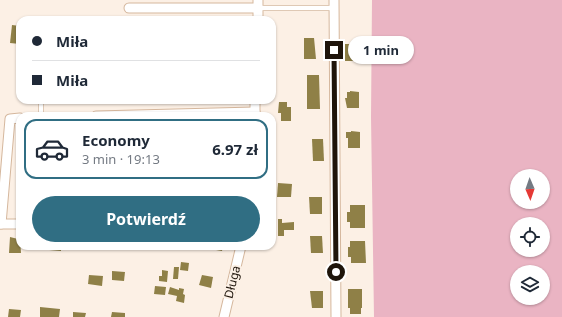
<!DOCTYPE html>
<html lang="pl">
<meta charset="utf-8">
<style>
:root{--surface:#fff;--page:#f2f2f3;--text:#1f2937;--muted:#747a83;--line:#e0e1e3;--accent:#306e83}
body{margin:0;font-family:"Noto Sans",sans-serif;background:var(--page);color:var(--text);height:100vh;display:flex;flex-direction:column;font-size:15px;white-space:nowrap}
*{box-sizing:border-box;margin:0}
p{font-size:13px;color:var(--muted)}
.icon{flex:none;width:22px;height:22px;fill:none;stroke:currentColor;stroke-width:2;stroke-linecap:round;stroke-linejoin:round}
.map{position:relative;flex:1;overflow:hidden}
.details{position:absolute;left:16px;top:112px;width:260px;height:138px;display:flex;flex-direction:column;background:var(--surface);border-radius:12px;box-shadow:0 1px 3px #0004}
.details>*{flex:none}
.top-card{position:absolute;left:16px;top:16px;width:260px;height:88px;border-radius:12px;box-shadow:0 1px 3px #0004;display:grid;align-content:center;height:88px;padding:0 16px;background:var(--surface)}
.needle{width:26px;rotate:178deg}
.tools{position:absolute;left:510px;top:169px;display:grid;gap:8px}
.tools a{display:grid;place-items:center;width:40px;height:40px;border-radius:50%;background:var(--surface);box-shadow:0 1px 3px #0004;font-size:20px}
.end{position:absolute;width:18px;height:18px;margin:-9px;border:5px solid #1f150b;background:#fff;box-shadow:0 0 0 2px #fff}
.from{border-radius:50%}
.bubble{position:absolute;height:28px;border-radius:14px;background:var(--surface);box-shadow:0 1px 3px #0004;font-size:13px;font-weight:700;line-height:28px;text-align:center}
.top-card b{display:flex;align-items:center;gap:14px;height:38px;font-size:15px}
.top-card b+b{border-top:1px solid var(--line)}
.top-card i{width:10px;height:10px;background:var(--text)}
ul{padding:7px 0 0;list-style:none}
li{display:flex;align-items:center;gap:12px;height:60px;margin:0 8px 6px;padding:0 8px;border:2px solid transparent;border-radius:12px}
li div{flex:1}
li b{display:block;font-size:15px}
li em{font-style:normal;font-weight:700}
li.current{border-color:var(--accent)}
li>.icon{width:36px;height:36px;stroke-width:1.5}
.primary-button{display:flex;gap:8px;margin-top:auto;padding:8px 16px}
.primary-button a{flex:1;height:46px;border-radius:24px;background:var(--accent);color:#fff;font-size:16px;font-weight:700;line-height:46px;text-align:center}
.map>svg:first-child{display:block}
.green{fill:#eab4c3;fill-rule:evenodd}
.building{fill:#8f8047}
.lines{fill:none;stroke-linecap:round;stroke-linejoin:round}
.service-casing{stroke:#d5b79d;stroke-width:6}
.minor-casing{stroke:#d5b79d;stroke-width:11}
.service{stroke:#fff;stroke-width:4.5}
.minor{stroke:#fff;stroke-width:9}
.route{stroke:#1f150b;stroke-width:5}
.labels{text-anchor:middle;dominant-baseline:central;stroke-width:4;stroke-linejoin:round;paint-order:stroke}
.street-label{font-size:12px;fill:#1f150b;stroke:#fcf0e5}
</style>
<div class="map">
<svg width="562" height="317" viewBox="0 0 562 317">
<rect width="100%" height="100%" fill="#fcf0e5"/>
<path class="green" d="M372,0H562V317H374L371,117ZM517,176H543V202H517ZM517,224H543V250H517ZM517,272H543V298H517Z"/>
<g class="building">
<polygon points="12,25 20,26 20,44 10,43"/>
<polygon points="304,38 314,38 316,59 304,59"/>
<polygon points="345,44 359,44 358,49 363,49 363,61 345,61"/>
<polygon points="307,75 319,75 320,109 307,109"/>
<polygon points="350,91 359,92 359,108 347,108 345,98 347,98 347,92 350,92"/>
<polygon points="52,100 63,100 64,103 52,104"/>
<polygon points="279,102 287,102 287,107 291,107 291,121 281,121 281,113 278,113"/>
<polygon points="351,131 360,132 360,148 348,148 348,138 346,138 346,132 351,132"/>
<polygon points="312,139 323,139 324,161 313,161"/>
<polygon points="278,183 292,184 291,197 277,197"/>
<polygon points="309,197 322,197 322,214 310,214"/>
<polygon points="350,205 365,205 365,228 350,228 350,222 347,222 347,212 350,212"/>
<polygon points="278,219 282,219 282,223 294,222 294,230 284,230 284,236 278,236"/>
<polygon points="310,236 322,236 323,253 311,253"/>
<polygon points="10,237 18,239 18,238 20,238 21,253 9,253"/>
<polygon points="350,241 365,241 366,263 351,263 351,257 348,257 348,247 350,247"/>
<polygon points="49,246 61,246 61,251 49,250"/>
<rect x="116" y="246" width="17" height="3"/>
<polygon points="210,246 223,246 222,251 210,249"/>
<polygon points="181,262 189,263 188,271 180,270"/>
<polygon points="174,267 179,267 178,279 173,279"/>
<polygon points="162,270 168,271 167,282 159,281 159,276 162,276"/>
<polygon points="112,271 125,272 124,281 112,280"/>
<polygon points="89,275 103,276 102,286 88,284"/>
<polygon points="202,275 213,277 211,288 199,285"/>
<polygon points="155,286 166,287 165,295 154,294"/>
<polygon points="170,287 179,290 179,288 184,289 183,294 185,295 184,303 176,301 177,296 168,294"/>
<polygon points="348,289 362,289 362,308 361,308 361,314 350,314 350,308 348,308"/>
<polygon points="310,291 323,291 323,308 312,308"/>
<polygon points="40,307 60,309 59,317 40,317"/>
<polygon points="9,309 21,310 20,317 8,317"/>
<polygon points="73,312 86,313 85,317 73,317"/>
<polygon points="112,312 125,313 125,317 111,317"/>
</g>
<g class="lines">
<g class="service-casing">
<g id="service">
<polyline points="258,8 334,8"/>
<polyline points="41,100 41,116"/>
</g>
</g>
<g class="minor-casing">
<g id="minor">
<polyline points="334,0 336,317"/>
<polyline points="129,8 258,8"/>
<polyline points="258,20 258,0"/>
<polyline points="96,116 255,112"/>
<polyline points="255,116 255,100"/>
<polyline points="0,224 20,224"/>
<polyline points="1,224 10,119 20,118"/>
<polyline points="224,317 241,246"/>
</g>
</g>
<use href="#service" class="service"/>
<use href="#minor" class="minor"/>
</g>
<g class="lines">
<polyline class="route" points="334,50 336,272"/>
</g>
<g class="labels">
<g class="street-label">
<text transform="translate(232 282) rotate(-76)">Długa</text>
</g>
</g>
</svg>
<div class="tools">
<a><svg class="needle" viewBox="-14 -14 28 28"><path d="M0-13l5 13h-10z" fill="#e53935"/><path d="M0 13l5-13h-10z" fill="#747a83"/></svg></a>
<a><svg class="icon" aria-label="locate" viewBox="0 0 24 24"><circle cx="12" cy="12" r="6"/><path d="M12 2v4M12 18v4M2 12h4M18 12h4"/></svg></a>
<a><svg class="icon" aria-label="layers" viewBox="0 0 24 24"><path d="M12 4l9 5-9 5-9-5zM3 14l9 5 9-5"/></svg></a>
</div>
<i class="end from" style="left:336px;top:272px"></i>
<i class="end" style="left:334px;top:50px"></i>
<div class="bubble" style="left:348px;top:36px;width:66px">1 min</div>
<div class="top-card">
<b><i class="from"></i>Miła</b>
<b><i></i>Miła</b>
</div>
<section class="details">
<ul>
<li class="current"><svg class="icon" aria-label="car" viewBox="0 0 24 24"><path d="M5 17H2v-5l4-1 3-4h7l3 4 3 1v5h-3M9 17h6M6 11h13"/><circle cx="7" cy="17" r="2"/><circle cx="17" cy="17" r="2"/></svg><div><b>Economy</b><p>3 min · 19:13</p></div><em>6.97 zł</em></li>
</ul>
<div class="primary-button"><a>Potwierdź</a></div>
</section>
</div>
